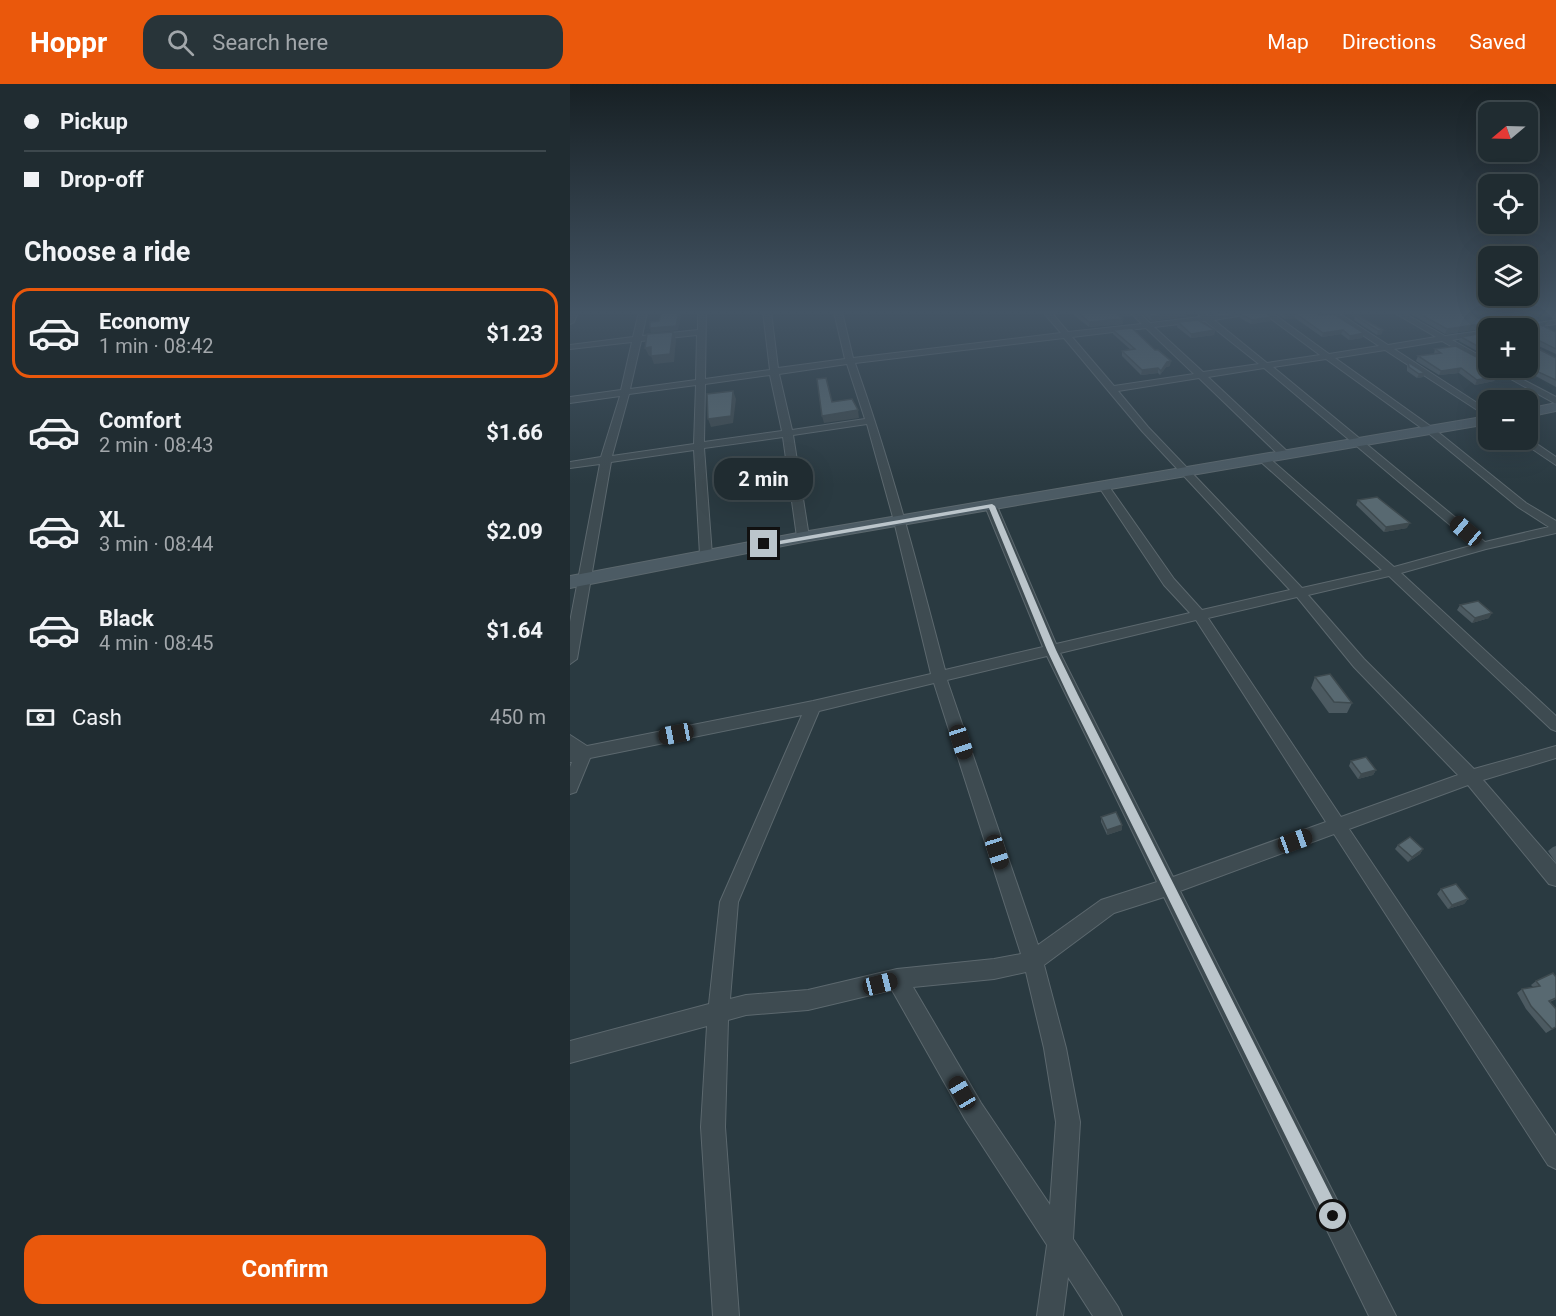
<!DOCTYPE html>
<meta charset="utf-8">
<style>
:root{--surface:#202c31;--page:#283439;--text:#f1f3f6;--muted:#a2a7ab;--line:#3d484d;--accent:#ea580c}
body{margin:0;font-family:Roboto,sans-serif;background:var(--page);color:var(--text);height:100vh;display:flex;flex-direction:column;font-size:22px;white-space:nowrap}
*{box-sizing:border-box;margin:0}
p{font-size:20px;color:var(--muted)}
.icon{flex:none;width:33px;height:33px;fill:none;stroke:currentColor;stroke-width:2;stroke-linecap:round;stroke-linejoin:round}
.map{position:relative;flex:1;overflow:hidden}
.drawer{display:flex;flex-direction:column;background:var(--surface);width:570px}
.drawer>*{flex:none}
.top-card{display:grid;align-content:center;height:132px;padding:0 24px;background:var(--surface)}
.needle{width:39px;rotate:251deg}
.fabs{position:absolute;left:908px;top:18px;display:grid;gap:12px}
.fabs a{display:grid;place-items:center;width:60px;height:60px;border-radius:12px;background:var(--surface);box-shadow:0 6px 24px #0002,0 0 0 2px var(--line);font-size:30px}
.end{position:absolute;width:27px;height:27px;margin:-14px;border:8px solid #bbc5cb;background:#111;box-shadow:0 0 0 3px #111}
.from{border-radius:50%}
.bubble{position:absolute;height:42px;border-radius:18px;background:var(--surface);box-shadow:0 6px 24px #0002,0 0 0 2px var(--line);font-size:20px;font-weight:700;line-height:42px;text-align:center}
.car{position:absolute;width:18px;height:36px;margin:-18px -9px;border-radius:8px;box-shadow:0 0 4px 2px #0007;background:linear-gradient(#222 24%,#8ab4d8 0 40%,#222 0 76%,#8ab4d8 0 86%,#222 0)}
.top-card b{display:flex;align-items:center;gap:21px;height:57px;font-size:22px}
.top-card b+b{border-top:2px solid var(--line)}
.top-card i{width:15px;height:15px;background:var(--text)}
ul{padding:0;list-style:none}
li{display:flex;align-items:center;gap:18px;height:90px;margin:0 12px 9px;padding:0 12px;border:3px solid transparent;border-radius:18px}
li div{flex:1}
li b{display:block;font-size:22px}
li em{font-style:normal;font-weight:700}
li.on{border-color:var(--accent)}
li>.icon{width:54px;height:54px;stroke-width:1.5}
h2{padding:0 24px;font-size:27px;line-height:72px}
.pay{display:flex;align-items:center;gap:15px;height:66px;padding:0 24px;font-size:22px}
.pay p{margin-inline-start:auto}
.action{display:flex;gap:12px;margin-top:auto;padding:12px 24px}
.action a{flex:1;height:69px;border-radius:18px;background:var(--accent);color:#fff;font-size:24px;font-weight:700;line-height:69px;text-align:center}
header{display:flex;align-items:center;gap:36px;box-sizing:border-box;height:84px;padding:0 30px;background:var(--accent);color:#fff}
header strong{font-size:28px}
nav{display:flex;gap:33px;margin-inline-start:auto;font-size:21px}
.search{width:420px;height:54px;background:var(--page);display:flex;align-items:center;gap:15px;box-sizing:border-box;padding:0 21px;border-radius:18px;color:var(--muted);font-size:22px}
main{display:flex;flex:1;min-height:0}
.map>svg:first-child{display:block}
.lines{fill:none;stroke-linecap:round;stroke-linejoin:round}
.street-casing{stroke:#5c686e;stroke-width:2}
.secondary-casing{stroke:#5c686e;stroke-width:2}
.street{fill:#3e4b51;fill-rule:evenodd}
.secondary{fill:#4c5b64;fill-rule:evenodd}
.wall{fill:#4c5a61}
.shaded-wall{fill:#3e4a4f}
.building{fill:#586971;stroke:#3e4a4f;stroke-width:1.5}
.route{fill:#bbc5cb}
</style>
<header>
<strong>Hoppr</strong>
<div class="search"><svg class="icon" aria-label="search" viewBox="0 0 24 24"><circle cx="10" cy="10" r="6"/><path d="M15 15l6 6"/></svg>Search here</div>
<nav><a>Map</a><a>Directions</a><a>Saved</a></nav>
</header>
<main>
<section class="drawer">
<div class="top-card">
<b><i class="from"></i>Pickup</b>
<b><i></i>Drop-off</b>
</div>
<h2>Choose a ride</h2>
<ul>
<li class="on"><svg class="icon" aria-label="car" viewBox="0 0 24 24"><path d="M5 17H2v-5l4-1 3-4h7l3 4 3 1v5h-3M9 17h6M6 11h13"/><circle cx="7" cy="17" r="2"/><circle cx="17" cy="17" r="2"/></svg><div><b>Economy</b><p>1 min · 08:42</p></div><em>$1.23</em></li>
<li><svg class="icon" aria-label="car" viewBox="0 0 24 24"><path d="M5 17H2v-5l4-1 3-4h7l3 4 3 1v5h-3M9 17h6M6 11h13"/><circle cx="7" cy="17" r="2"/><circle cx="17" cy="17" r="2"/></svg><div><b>Comfort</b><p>2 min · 08:43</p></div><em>$1.66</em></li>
<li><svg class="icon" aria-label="car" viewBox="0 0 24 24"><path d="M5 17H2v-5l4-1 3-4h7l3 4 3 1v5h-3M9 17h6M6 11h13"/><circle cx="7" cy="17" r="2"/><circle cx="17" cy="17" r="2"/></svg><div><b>XL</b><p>3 min · 08:44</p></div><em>$2.09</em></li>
<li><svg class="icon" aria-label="car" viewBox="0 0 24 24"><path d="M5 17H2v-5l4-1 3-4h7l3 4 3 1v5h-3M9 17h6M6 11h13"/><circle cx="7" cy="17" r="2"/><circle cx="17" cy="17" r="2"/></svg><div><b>Black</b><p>4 min · 08:45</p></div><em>$1.64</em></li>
</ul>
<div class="pay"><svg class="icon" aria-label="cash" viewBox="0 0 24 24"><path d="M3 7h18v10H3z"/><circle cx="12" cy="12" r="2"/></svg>Cash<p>450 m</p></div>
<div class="action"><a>Confirm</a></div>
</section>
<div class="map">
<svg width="986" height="1232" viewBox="0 0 986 1232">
<rect width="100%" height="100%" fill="#2a3a41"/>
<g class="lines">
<g class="street-casing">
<g id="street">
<polygon points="0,228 8,228 4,238 0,240"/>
<path d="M69,228H77L72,252L128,246V228H136L135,295L200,286L193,228H201L208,284L275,275L264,228H272L283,274L491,249L473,228H481L498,248L572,240L560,228H568L580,239L630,233L628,230L631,228L639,232L691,228L644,236L697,279L750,271L692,228H701L759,270L809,262L758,228H767L818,261L866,253L823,228H832L875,252L918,246V250L882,256L918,276V283L872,257L824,265L918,326V333L815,266L765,274L863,344L956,419L986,437V449L916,465L831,489L986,632V647L981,645L819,492L738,511L794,575L904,685L986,662V674L913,696L986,780V802L979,800L898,701L779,745L986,1052V1085L978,1081L764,750L610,807L826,1232H799L594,813L544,829L474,881L496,964L510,1038L503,1155L548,1223L552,1232H523L498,1193L493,1232H467L477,1161L395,1035L322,906L238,926L176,931L158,936L155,1043L169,1232H143L131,1043L137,942L0,979V957L139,920L150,818L232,631L20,674L6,708L0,710V683L2,678H0V651L17,662L243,617L361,590L324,437L297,340L223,351L239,453L233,457L227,453L213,353L134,364L142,471L136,475L130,471L124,366L41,378L7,575L0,580V538L30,380L0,384V378L31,373L50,312L0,319V313L51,306L62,258L0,265V261L63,253ZM635,237L689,280L633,288L584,243ZM576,244L624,290L544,302L502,253ZM127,251L126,296L60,305L71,257ZM494,254L572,347L720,506L632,526L604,495L538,401L534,400L529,403L594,501L620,529L486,560L427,422L421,419L415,422L473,563L375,586C348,483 321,380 285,279ZM756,275L857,348L948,423L979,443L915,458L703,283ZM277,280L295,335L222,346L209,290ZM694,284L904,461L824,483L699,374H691V378L812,486L732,504L578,343L548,307L629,294L712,374H720V370L638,293ZM200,291L212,347L134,358L135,300ZM126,301L124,360L42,372L59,310ZM727,513L784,583L888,691L771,733L638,534ZM626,536L756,738L603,793L490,569ZM477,572L587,798L531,816L468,861L377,596ZM364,599L451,870L424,875L327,885L238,906L176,911L160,915L168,818L249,627ZM456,888L474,964L486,1038L480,1121L411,1019L343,903L424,895Z"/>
<polygon points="986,236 986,240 956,244 939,244"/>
<polygon points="921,284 931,284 986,313 986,320"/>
<polygon points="958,354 986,373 986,381 949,356"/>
</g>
</g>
<g class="secondary-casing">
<g id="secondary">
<polygon points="986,319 986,327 957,333 957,325"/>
<polygon points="918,332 918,340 233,458 0,504 0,492 233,448"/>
</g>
</g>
<use href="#street" class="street"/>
<use href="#secondary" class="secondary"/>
</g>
<g class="wall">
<polygon points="500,228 561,228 561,232 552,233 553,235 553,240 519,243"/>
<polygon points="571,228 616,228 616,232 581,237"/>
<polygon points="704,228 745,228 792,254 779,256 771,250 752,253 725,234 715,235"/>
<polygon points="838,228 897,228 918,239 916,244 875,250 841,230 841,229"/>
<polygon points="905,228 960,228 967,232 965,237 942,240 941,241 986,248 986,270 958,257"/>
<polygon points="963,228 986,228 986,235"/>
<polygon points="671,230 701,233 700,237 681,240 670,234"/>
<polygon points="785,232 788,232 812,250 807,251 784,236"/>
<polygon points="608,238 645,246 644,251 621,254 607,243"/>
<polygon points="543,246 600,282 596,283 590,291 588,289 571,291 552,272 552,267 561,266 543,250"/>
<polygon points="918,248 918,273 889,257 891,253"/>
<polygon points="865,265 937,290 935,294 927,291 924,297 905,301 889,289 869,291 846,277 848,272 864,270"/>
<polygon points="986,274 986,303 962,290 951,291 935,284 957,284"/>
<polygon points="838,278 855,289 853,293 847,294 837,287 837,283"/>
<polygon points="788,416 837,444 814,448 786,421"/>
<polygon points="890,521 919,534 902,539 887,526"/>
<polygon points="745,593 782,619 777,629 759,629 741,604"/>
<polygon points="781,677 806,686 803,691 788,695 779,682"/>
<polygon points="531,733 552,746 537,751 531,738"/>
<polygon points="828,761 853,765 850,770 838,778 825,765"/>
<polygon points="986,762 986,779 978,767 983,763"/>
<polygon points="871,805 898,815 894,820 878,825 867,810"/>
<polygon points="966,897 986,915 980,918 986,943 976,949 956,925 947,909 952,905 963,903 961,901"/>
</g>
<g class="shaded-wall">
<polygon points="109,228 112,228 108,246 81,249 80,244"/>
<polygon points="555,228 561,228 561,232 547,234 547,229"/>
<polygon points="612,228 616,228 616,232 581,237 581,232"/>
<polygon points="725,229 725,234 715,235 716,231"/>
<polygon points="967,232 965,237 942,240 938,244 944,236"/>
<polygon points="701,233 700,237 681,240 682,236"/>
<polygon points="553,235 553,240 519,243 519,238"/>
<polygon points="918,239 916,244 875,250 877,245"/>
<polygon points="645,246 644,251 621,254 621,250"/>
<polygon points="773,246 771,250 752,253 753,249"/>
<polygon points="813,246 812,250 807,251 808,247"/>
<polygon points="103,248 106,256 104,278 84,280 81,272"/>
<polygon points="794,249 792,254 779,256 780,252"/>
<polygon points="81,263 85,271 79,272 75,264"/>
<polygon points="601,277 600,282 596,283 590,291 591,287 597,278"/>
<polygon points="588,284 588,289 571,291 572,286"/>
<polygon points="891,284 889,289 869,291 871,287"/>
<polygon points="855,289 853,293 847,294 849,290"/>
<polygon points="927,292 924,297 905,301 907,296"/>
<polygon points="163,307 166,315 163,339 141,343 138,335"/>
<polygon points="288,326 289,334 254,339 252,332"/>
<polygon points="840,439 837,444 814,448 816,443"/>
<polygon points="922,529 919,534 902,539 905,534"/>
<polygon points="806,686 803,691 788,695 791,690"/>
<polygon points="552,741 552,746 537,751 537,746"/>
<polygon points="853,765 850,770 838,778 842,773"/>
<polygon points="898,815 894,820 878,825 882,821"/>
</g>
<g class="building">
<polygon points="92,228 109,228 106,242 80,244 80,238 89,237"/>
<polygon points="507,228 555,228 547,229 553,235 519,238"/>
<polygon points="577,228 612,228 581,232"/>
<polygon points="681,228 695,228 701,233 682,236 671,230"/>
<polygon points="711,228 745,228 750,231 764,230 794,249 780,252 773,246 753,249 725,229 716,231"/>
<polygon points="846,228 897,228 918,239 877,245"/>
<polygon points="915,228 960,228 967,232 944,236 939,241 969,240 986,248 986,265 960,252 957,253 957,258 957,244 921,244 922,242 934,241 933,238"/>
<polygon points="785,232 788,232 813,246 808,247"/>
<polygon points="628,236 645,246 621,250 608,238"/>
<polygon points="562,244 585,266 588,266 601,277 597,278 591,287 588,284 572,286 552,267 565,265 543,246"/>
<polygon points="103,248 100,270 81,272 81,263 75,264 77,250"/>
<polygon points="918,248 918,268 891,253"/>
<polygon points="957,259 986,274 986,296 964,286 953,286 947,284 957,284"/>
<polygon points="886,262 918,279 918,284 926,284 937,290 929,287 927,292 907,296 891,284 871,287 848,272 871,269 865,265"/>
<polygon points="838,278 855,289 849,290 839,283"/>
<polygon points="256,294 262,318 282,315 288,326 252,332 247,295"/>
<polygon points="163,307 161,332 138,335 137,310"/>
<polygon points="807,413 840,439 816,443 788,416"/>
<polygon points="908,517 922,529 905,534 890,521"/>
<polygon points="760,590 782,619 764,618 745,593"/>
<polygon points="796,673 806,686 791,690 781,677"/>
<polygon points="546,728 552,741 537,746 531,733"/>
<polygon points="840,753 853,765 842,773 828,761"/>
<polygon points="886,800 898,815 882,821 871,805"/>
<polygon points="983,889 986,893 986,914 979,917 986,925 986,943 982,945 961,922 952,905 970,902 966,897"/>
</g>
<linearGradient id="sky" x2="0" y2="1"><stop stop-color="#172024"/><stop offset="0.57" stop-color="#445565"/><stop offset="1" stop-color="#445565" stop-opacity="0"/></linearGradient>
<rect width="986" height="400" fill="url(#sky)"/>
<polygon class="route" points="422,420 425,422 486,566 508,611 769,1127 771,1132 769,1138 763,1141 758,1138 498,611 477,566 419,424 194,463 190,460"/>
</svg>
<div class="fabs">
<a><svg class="needle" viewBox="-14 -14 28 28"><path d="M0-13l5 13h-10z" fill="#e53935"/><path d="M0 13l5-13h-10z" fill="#a2a7ab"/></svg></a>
<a><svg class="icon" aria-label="locate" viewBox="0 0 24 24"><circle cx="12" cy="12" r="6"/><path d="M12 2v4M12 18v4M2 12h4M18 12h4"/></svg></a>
<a><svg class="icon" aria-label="layers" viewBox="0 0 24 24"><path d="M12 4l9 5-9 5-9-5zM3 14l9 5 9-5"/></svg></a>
<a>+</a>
<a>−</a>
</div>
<i class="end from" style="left:763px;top:1132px"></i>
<i class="end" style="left:194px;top:460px"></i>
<div class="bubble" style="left:144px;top:374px;width:99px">2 min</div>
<i class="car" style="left:896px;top:447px;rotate:310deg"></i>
<i class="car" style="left:106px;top:650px;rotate:259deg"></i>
<i class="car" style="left:391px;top:658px;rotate:162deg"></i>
<i class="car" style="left:725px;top:757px;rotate:70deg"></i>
<i class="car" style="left:427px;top:768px;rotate:162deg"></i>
<i class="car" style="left:310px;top:900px;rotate:76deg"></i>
<i class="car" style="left:392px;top:1009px;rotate:330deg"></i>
</div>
</main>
